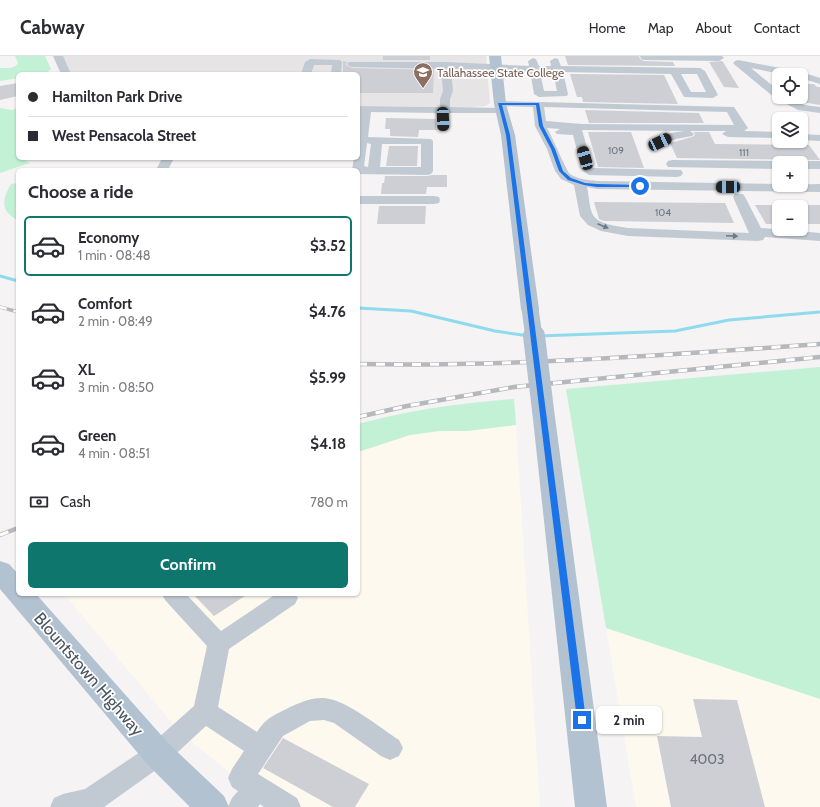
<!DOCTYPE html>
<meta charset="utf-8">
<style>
:root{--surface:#fff;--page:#f2f2f3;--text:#2b2b33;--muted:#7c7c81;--line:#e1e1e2;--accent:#0f766e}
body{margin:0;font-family:Cabin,sans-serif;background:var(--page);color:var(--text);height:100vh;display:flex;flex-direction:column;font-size:15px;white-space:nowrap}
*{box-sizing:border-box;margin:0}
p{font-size:13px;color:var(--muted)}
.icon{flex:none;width:22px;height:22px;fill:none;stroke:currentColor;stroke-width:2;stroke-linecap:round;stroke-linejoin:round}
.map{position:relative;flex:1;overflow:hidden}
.side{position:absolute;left:16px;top:112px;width:344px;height:428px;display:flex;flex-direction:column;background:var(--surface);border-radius:6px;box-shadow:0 1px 3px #0004}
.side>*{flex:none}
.top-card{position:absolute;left:16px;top:16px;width:344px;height:88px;border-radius:6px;box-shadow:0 1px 3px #0004;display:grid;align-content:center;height:88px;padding:0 12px;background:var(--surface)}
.tools{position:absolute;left:772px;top:12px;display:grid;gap:8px}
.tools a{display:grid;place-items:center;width:36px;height:36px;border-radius:6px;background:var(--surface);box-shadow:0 1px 3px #0004;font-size:20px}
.end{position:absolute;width:18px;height:18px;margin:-9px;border:5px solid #1a73e8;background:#fff;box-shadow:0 0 0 2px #fff}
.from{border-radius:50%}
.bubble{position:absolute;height:28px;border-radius:6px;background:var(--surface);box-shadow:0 1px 3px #0004;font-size:13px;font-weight:700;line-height:28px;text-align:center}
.car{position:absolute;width:12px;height:24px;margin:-12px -6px;border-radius:5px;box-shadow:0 0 3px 1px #0007;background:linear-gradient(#222 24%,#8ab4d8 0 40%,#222 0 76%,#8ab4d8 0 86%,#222 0)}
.top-card b{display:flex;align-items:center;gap:14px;height:38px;font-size:15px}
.top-card b+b{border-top:1px solid var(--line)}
.top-card i{width:10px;height:10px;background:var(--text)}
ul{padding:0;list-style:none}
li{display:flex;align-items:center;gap:12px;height:60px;margin:0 8px 6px;padding:0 4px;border:2px solid transparent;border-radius:6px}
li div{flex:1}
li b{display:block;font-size:15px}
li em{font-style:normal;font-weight:700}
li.selected{border-color:var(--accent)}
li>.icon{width:36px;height:36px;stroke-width:1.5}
h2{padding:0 12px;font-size:18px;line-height:48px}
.pay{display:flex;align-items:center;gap:10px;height:44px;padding:0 12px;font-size:15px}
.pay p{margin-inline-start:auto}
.primary-button{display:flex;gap:8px;margin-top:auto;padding:8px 12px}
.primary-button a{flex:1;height:46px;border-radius:6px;background:var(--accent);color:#fff;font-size:16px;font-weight:700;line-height:46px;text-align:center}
header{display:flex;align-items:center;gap:24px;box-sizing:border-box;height:56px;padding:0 20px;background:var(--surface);border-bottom:1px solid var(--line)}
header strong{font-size:19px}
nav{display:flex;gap:22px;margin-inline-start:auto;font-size:14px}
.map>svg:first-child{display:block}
.commercial{fill:#fdf9ef}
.education{fill:#e6e4e5}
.green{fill:#c3f1d5}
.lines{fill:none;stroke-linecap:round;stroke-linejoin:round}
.stream{stroke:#90daee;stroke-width:3}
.building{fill:#cdcfd5}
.minor{fill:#c1cad2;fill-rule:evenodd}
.major{fill:#b3c2d1;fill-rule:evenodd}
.rail-far1-casing{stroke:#b5b8bd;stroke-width:3.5}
.rail-casing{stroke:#b5b8bd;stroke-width:4.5}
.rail-far1{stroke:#fff;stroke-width:2.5;stroke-dasharray:7;stroke-linecap:butt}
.rail{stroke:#fff;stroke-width:3;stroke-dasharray:9;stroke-linecap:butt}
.major-bridge-far1{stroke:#b3c2d1;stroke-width:17}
.major-bridge{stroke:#b3c2d1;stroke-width:22}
.oneway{fill:#6e7983}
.route{fill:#1a73e8}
.labels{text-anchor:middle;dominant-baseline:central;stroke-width:3.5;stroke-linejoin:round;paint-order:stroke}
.far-number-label{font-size:10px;fill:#6b747e}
.far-education-label{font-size:12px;fill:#785e54;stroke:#fff;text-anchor:start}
.near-number-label{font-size:14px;fill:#6b747e}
.near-street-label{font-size:17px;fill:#4a5661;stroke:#fff}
</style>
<header>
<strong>Cabway</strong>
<nav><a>Home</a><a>Map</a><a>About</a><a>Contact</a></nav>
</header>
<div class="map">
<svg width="820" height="751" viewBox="0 0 820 751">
<rect width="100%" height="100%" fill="#f5f3f3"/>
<g class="commercial">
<polygon points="516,369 540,751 271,751 179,675 64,538 358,538 358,396 410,379 440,375 467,375"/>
<polygon points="606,572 820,643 820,751 636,751"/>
</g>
<polygon class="education" points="61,0 486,0 490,47 485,50 473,51 358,50 358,18 70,18"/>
<g class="green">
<path d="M15,0H45L51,13C44,21 28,18 18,18V22L0,25V12C6,12 15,13 18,7Z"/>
<polygon points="0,52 12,54 18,52 18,102 25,102 23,103 30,107 0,117"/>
<path d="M18,127V164C0,156 2,143 11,128Z"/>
<polygon points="820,311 820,643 606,572 566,333"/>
<path d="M514,343L516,369L467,375H440L410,379L358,396V368C409,354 461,347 514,343Z"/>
</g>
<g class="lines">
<g class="stream">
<polyline points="0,220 18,225"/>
<polyline points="358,252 411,255 495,275 529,280"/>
<polyline points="539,280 675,275 729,264 820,256"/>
</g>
</g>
<g class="building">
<rect x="383" y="0" width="47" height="4"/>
<polygon points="565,0 639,0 640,3 644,5 673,6 675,10 568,9"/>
<polygon points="343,5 347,6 346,9 352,12 434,14 433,37 358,37 358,18 343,18"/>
<polygon points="722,5 723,6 739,32 724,31 709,6"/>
<polygon points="570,18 664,19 678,48 583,46 582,41 577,41"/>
<polygon points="18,27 18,40 0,44 0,30"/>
<polygon points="801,28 814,28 817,31 820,31 820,49 802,46"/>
<polygon points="585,54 699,57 704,67 589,67"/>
<polygon points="386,62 436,63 436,72 437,74 419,74 418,81 390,80 390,73 385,73"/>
<polygon points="588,76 631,76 644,112 598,111"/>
<polygon points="694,76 709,76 715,88 809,89 820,104 677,102 670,87 692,81 695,79"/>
<polygon points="389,90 418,90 417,110 386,110"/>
<polygon points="432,119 447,119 447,131 427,131 426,138 381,138 382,127 384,127 385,120 427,120"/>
<polygon points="594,146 725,147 734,167 604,165 599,163"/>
<polygon points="755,149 779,149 779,168 766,168"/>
<rect x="801" y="149" width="19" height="19"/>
<polygon points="379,150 426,150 425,168 377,168"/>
<polygon points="193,538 248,538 214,560"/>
<polygon points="693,643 737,644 765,751 671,751 657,680 702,681"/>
<polygon points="283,682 369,728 355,751 333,751 263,712"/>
</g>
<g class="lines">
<g class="minor">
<polygon points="53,0 63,0 71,18 61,18"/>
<polygon points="640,0 722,0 724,2 719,5 644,4 641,3"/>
<path d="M533,2L536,3L539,10H551L550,5L555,2L558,3L561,10L700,12L705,15L718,39L713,42L684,41L671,18L563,16L568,38L567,40L539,41L534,38L530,15L451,13L453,35L450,43V51L502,52L507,55L506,57H448L449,72L443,75L437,72L438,57L371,56L368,81L431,83L433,85V115L431,118L427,119L358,118V114H352L354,102H358V72L360,56H358V50L440,51V43L443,35L441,13L352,11L349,10L347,8L349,6H446L529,10L528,5ZM540,16H553L557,35H544ZM681,18H697L706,36H691ZM367,87L371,88L368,111L364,110ZM382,88H421V111H380Z"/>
<polygon points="310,3 340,4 342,6 341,18 331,18 332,9 314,9 311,18 301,18 305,6"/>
<polygon points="738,4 801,16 820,22 820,28 801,22 801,19 786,19 751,12 779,35 779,41 789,41 804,49 820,51 820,57 798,54 775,42 735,9 733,7 735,5"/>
<path d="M500,45L734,51L748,72L744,75L779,76V82L728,81L722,78L726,75H690L694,78L692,80L676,83L660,89L656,88L654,86C661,78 675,76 685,75L582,74L593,112L681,114L683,117L681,120L677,121L589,119L582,114L573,79L557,78L555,76L560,73L547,72C551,78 567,116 570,118C577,123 588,124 597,125L779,128V129L820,128V136L597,133L587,131C589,139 589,152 593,159C599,169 618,170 628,172L749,177L733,141L735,138H743L745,141L761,172L820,177V185L765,181L763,184L758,185L628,180L601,175L588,169L580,160L574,129L561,123L555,115L547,93L535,70L533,51L496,50L495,48L496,46ZM544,51L727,56L734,69L581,68L546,65Z"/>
<polygon points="801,78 820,79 820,85 801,84"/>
<polygon points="162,102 174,102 168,114 156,114"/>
<polygon points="672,104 779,105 784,107 779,107 779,113 668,111 666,108 668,105"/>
<polygon points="801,105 820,105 820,113 801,113 801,107 796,107"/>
<polygon points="358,140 434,140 439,141 440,144 439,147 434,148 358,148"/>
<path d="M162,538H186L221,575L273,540L272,538H296L298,542L295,548L229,593L218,651L257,676C267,661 273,660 288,652C299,647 311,641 324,642C347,644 379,671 399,684L403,692L399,700L390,704L381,700L334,667L324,664L310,665L283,680L258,718L297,742L301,751H264L260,748L258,751H228L232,742L238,735L232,731L228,722L232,713L244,695L206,670L167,706L104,751H50L54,742L63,738L85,733L149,690L194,650L207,590L165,544Z"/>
</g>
<g class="major">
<polygon points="489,0 501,0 506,48 515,79 539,253 537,257 530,259 523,257 521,253 501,79 494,48"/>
<polygon points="543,347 551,349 554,354 607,751 575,751 532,354 535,349"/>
<polygon points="0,505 9,508 18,518 18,538 36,538 169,688 224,740 229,751 190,751 147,708 0,533"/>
</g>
<g class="rail-far1-casing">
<polyline id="rail-far1" points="0,251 18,256"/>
</g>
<g class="rail-casing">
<g id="rail">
<path d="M358,308C513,311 666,299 820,288"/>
<polyline points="358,361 407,350 514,331 820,301"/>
<polyline points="0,479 18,472"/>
</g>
</g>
<use href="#rail-far1" class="rail-far1"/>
<use href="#rail" class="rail"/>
<polyline class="major-bridge-far1" points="530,253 534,281"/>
<polyline class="major-bridge" points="534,280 543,354"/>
</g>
<defs><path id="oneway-solid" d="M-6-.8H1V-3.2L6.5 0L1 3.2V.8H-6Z"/></defs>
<g class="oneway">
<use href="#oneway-solid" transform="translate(603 170) rotate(23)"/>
<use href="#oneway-solid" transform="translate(732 180) rotate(2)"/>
</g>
<polygon class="route" points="498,47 539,47 543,70 555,93 563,115 571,122 585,127 597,128 640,129 643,130 640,131 597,131 584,129 568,124 559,115 551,93 539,70 536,49 502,49 510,79 586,664 585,667 582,668 578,667 577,664 506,79"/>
<defs>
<g id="university-pin" transform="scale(1)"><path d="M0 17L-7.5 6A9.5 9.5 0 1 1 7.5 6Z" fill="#8d6e63" stroke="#fff"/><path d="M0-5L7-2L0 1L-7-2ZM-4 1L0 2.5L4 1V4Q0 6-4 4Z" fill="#fff"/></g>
</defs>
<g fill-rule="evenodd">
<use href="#university-pin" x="423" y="16"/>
</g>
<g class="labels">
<g class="far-number-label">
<text x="616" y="94">109</text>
<text x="744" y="96">111</text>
<text x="663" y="156">104</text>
</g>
<g class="far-education-label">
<text x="437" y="16">Tallahassee State College</text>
</g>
<g class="near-number-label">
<text x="707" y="703">4003</text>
</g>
<g class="near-street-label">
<text transform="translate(89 618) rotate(49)">Blountstown Highway</text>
</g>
</g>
</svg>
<div class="tools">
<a><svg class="icon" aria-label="locate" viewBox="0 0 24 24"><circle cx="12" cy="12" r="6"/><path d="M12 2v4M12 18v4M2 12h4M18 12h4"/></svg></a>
<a><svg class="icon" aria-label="layers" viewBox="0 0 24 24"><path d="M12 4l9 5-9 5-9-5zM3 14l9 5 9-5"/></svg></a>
<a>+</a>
<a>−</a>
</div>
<i class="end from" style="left:640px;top:130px"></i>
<i class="end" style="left:582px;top:664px"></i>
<div class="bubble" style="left:596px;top:650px;width:66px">2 min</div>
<i class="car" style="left:443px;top:63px;rotate:178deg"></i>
<i class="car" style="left:660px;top:86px;rotate:65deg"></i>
<i class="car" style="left:585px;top:102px;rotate:344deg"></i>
<i class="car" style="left:728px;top:131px;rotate:270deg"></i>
<div class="top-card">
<b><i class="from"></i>Hamilton Park Drive</b>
<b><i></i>West Pensacola Street</b>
</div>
<section class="side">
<h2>Choose a ride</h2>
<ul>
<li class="selected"><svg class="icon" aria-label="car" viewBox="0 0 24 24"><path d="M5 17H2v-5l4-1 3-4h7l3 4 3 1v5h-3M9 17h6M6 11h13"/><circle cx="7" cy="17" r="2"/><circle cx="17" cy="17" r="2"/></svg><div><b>Economy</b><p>1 min · 08:48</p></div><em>$3.52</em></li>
<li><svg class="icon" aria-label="car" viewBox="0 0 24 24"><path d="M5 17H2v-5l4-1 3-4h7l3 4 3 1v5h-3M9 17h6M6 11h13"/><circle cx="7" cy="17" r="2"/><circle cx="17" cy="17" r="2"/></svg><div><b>Comfort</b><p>2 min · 08:49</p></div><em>$4.76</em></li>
<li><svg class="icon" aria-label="car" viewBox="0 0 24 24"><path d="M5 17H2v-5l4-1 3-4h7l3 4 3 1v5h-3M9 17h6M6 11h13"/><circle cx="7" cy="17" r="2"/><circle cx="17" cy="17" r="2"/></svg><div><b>XL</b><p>3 min · 08:50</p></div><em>$5.99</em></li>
<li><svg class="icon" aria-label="car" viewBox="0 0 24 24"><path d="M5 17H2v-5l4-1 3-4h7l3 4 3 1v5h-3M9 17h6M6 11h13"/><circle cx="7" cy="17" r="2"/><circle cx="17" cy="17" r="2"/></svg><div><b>Green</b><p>4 min · 08:51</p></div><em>$4.18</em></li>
</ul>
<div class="pay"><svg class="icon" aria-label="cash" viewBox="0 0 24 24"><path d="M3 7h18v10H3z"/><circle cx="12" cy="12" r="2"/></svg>Cash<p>780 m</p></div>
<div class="primary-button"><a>Confirm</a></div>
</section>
</div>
